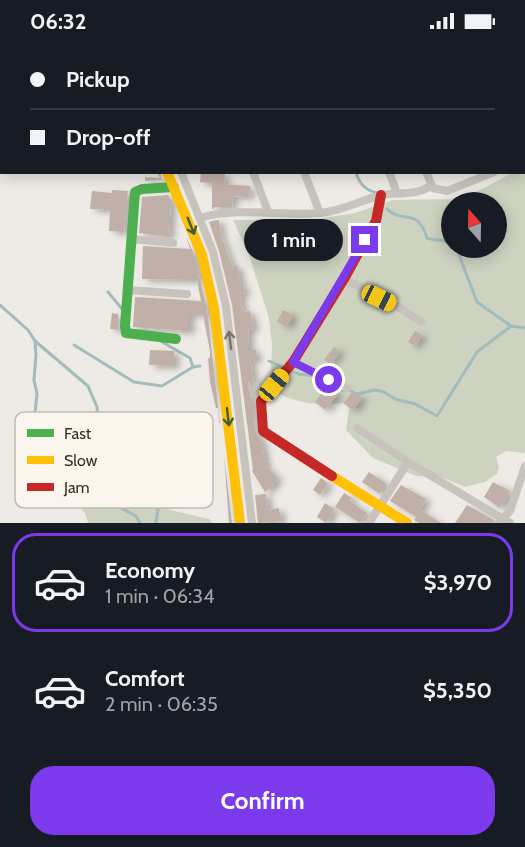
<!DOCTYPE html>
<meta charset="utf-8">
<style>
:root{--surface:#171b24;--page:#20242c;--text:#f1f3f6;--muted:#9ea1a6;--line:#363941;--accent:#7c3aed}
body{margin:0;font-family:Cabin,sans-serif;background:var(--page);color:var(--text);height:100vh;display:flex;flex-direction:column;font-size:22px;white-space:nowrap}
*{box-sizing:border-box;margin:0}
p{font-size:20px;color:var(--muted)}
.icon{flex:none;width:33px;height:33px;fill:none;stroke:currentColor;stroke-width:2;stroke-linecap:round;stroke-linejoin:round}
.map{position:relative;height:481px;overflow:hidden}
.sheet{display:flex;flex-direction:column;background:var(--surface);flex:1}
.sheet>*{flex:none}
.guide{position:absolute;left:0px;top:0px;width:525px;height:132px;box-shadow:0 3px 15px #0003;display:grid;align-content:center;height:132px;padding:0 30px;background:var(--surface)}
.needle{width:39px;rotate:340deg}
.controls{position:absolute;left:441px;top:150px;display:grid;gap:12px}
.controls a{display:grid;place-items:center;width:66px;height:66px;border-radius:50%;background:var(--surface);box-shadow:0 3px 15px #0003;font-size:30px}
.end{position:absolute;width:27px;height:27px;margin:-14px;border:8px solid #7c3aed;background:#fff;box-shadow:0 0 0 3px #fff}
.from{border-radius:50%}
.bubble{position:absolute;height:42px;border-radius:21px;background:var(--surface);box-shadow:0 3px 15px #0003;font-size:20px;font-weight:800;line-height:42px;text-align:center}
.car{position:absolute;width:18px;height:36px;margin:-18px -9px;border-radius:8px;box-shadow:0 0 4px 2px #0007;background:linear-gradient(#f5c518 24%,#345 0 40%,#f5c518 0 76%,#345 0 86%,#f5c518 0)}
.guide b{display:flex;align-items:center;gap:21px;height:57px;font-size:22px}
.guide b+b{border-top:2px solid var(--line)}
.guide i{width:15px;height:15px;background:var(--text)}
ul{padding:10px 0 0;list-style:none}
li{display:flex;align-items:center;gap:18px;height:99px;margin:0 12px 9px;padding:0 18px;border:3px solid transparent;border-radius:24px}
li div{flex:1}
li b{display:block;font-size:22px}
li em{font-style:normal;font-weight:800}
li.selected{border-color:var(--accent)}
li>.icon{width:54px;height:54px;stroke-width:1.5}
.cta{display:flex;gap:12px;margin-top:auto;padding:12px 30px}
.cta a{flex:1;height:69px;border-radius:24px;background:var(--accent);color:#fff;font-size:24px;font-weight:800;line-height:69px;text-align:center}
.status{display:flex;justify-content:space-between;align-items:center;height:42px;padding:0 30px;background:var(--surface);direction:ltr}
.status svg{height:16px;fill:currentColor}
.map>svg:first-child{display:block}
.green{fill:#ced3c0;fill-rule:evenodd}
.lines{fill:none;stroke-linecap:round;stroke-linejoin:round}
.stream{stroke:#a2bcbe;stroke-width:3}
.building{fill:#c1b0a7;filter:url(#shadow)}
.street{stroke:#c8c3bd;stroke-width:8}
.fast{stroke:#4caf50;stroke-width:10}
.slow{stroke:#ffc107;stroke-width:10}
.jam{stroke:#c62828;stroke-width:10}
.oneway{stroke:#405c38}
.oneway2{stroke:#79726d}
.route{stroke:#7c3aed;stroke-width:8}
.key{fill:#faf5ed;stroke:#c0bab3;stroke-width:1.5}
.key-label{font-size:16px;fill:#39302b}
</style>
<div class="status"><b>06:32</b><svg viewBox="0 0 49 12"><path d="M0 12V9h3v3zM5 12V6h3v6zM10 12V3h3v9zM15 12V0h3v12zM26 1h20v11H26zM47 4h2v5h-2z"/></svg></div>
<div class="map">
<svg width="525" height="481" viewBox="0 0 525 481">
<defs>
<filter id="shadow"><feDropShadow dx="5.5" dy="3" stdDeviation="3" flood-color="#0004"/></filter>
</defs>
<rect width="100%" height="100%" fill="#eeeae5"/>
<g class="green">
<polygon points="131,0 382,0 383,1 132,2"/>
<path d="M525,123V411L506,409L496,415L499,425L497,432L485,440L465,445L441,435L416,434L373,416L346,388L350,360C325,364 300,363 278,351L271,329L272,301L269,276L249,213L233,178H313L355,171L392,158L457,157L482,147L512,131L524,130ZM452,160H496V206H452Z"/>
<path d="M24,420C47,430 55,413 76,431L83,425H98L119,433L170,468L209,477L213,481H88C85,454 44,450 23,442L20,428Z"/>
</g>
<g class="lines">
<g class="stream">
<polyline points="524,96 525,97"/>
<path d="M356,130C359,142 366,149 378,151"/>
<path d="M387,167C404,183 417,164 427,196C435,199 446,196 452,203"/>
<polyline points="454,206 458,210 477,260 511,284 525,286"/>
<polyline points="108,250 122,267"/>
<polyline points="0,263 28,288 35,299 36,313 34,338 37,352 34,380 28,403 30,429 57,440 80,444 98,460 119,465 136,474 140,481"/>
<polyline points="35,299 88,344 97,365 99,391 115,422 159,460 156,481"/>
<polyline points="162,300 190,316 193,325 200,324"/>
<polyline points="74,303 134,340 162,344 193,325"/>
<polyline points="269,319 298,332 315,334"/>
<polyline points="321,337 332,346 340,348 349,348 357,352 375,348 384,350 395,357 415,362 437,374 477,310 511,284"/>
</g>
</g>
<g class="building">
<polygon points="157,130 160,130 162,138 145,139 145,135 160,136"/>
<polygon points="201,130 225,132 224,142 250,144 249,155 233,154 232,165 214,165 215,166 212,167 212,141 200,140"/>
<polygon points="112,148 128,149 124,190 109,189 110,168 90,167 92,149 112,151"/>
<polygon points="168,153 171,158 169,195 139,191 142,155"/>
<polygon points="216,178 219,178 221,193 232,224 237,223 241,244 244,244 245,251 240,252 243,270 250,269 253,283 254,287 248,288 249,308 256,308 256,318 250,318 254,339 248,340 251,357 254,356 254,381 256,391 261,398 267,428 269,426 278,437 273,441 274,443 265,450 252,429 253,428 232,263 219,209 209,180"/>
<polygon points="186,194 195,215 207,267 220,381 219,381 218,366 216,366 210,340 208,316 210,316 210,309 203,272 189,272 189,289 133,285 135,255 201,259 197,238 142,237 143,204 190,207"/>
<polygon points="283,268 293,273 287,285 277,280"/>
<polygon points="112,271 118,272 118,288 110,287"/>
<polygon points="415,289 422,293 415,304 408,300"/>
<polygon points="334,305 340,309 330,322 324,318"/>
<polygon points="150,308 174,309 174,324 149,323"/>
<polygon points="327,344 338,352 325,368 315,360"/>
<polygon points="352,351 363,355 353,368 343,361"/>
<polygon points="224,413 232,481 229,481"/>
<polygon points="369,430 387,442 380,452 362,440"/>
<polygon points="321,436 328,441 320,453 313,448"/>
<polygon points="493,440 510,449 500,466 484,455"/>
<polygon points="401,443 426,457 420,468 441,481 419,481 414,478 416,475 390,459"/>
<polygon points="344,451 352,456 350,459 367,471 360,481 335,465"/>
<polygon points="266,452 268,468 279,466 281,479 258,481 255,453"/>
<polygon points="325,461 334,467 326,481 317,475"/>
<polygon points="467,463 494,478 493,481 455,481"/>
</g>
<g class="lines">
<g class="street">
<polyline points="110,0 111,2"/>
<polyline points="524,45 525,45"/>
<polyline points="524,114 525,113"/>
<polyline points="181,130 213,210 226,264 252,481"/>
<polyline points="253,130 268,170"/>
<polyline points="304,130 320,171"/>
<polyline points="389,130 397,151"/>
<polyline points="426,130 433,146 447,149 494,130"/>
<path d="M200,176C239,164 280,175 320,171C342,169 361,158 382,153C397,150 419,154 431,143"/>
<polyline points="131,197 173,201"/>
<polyline points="344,237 402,267 421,280"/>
<polyline points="127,248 187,252"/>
<polyline points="293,320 347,346"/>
<polyline points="357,386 408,420 510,481"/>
<polyline points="369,481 408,420"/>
<polyline points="499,481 510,469 525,424"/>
</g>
<polyline class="fast" points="174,145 142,147 135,150 125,284 126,291 176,297"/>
<g class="slow">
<polyline points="167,130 202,213 214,266 240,481"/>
<polyline points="332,434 407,481"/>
</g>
<polyline class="jam" points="332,434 263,389 261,359 293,320 344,237 376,179 381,153"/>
</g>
<defs><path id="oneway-shaft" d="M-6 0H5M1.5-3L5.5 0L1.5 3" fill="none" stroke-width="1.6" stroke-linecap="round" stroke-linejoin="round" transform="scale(1.5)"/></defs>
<g class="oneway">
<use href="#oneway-shaft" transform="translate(191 184) rotate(68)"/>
<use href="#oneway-shaft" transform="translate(228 375) rotate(83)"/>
</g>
<use class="oneway2" href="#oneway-shaft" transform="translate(230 298) rotate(-97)"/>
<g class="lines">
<polyline class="route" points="329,338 293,320 365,198"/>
</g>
<rect x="15" y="370" width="198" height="96" rx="9" class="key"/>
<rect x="27" y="387" width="27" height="8" fill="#4caf50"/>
<rect x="27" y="414" width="27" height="8" fill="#ffc107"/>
<rect x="27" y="441" width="27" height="8" fill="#c62828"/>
<g class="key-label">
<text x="64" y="397">Fast</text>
<text x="64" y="424">Slow</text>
<text x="64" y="451">Jam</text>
</g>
</svg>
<div class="controls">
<a><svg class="needle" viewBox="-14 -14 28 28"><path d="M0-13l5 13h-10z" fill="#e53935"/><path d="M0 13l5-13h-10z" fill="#9ea1a6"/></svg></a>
</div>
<i class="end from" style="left:329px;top:338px"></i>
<i class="end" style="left:365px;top:198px"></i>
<div class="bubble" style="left:244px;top:177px;width:99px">1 min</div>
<i class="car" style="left:379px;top:256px;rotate:115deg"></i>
<i class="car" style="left:274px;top:343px;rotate:40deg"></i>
<div class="guide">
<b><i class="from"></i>Pickup</b>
<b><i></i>Drop-off</b>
</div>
</div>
<section class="sheet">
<ul>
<li class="selected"><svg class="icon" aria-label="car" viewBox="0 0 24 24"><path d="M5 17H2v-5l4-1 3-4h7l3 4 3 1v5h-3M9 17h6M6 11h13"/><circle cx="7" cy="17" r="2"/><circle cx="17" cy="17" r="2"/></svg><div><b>Economy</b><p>1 min · 06:34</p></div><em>$3,970</em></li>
<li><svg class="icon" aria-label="car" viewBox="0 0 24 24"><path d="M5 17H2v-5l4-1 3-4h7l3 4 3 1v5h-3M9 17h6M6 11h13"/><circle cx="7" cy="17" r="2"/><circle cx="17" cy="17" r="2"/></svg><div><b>Comfort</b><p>2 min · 06:35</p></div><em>$5,350</em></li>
</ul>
<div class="cta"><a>Confirm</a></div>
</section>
